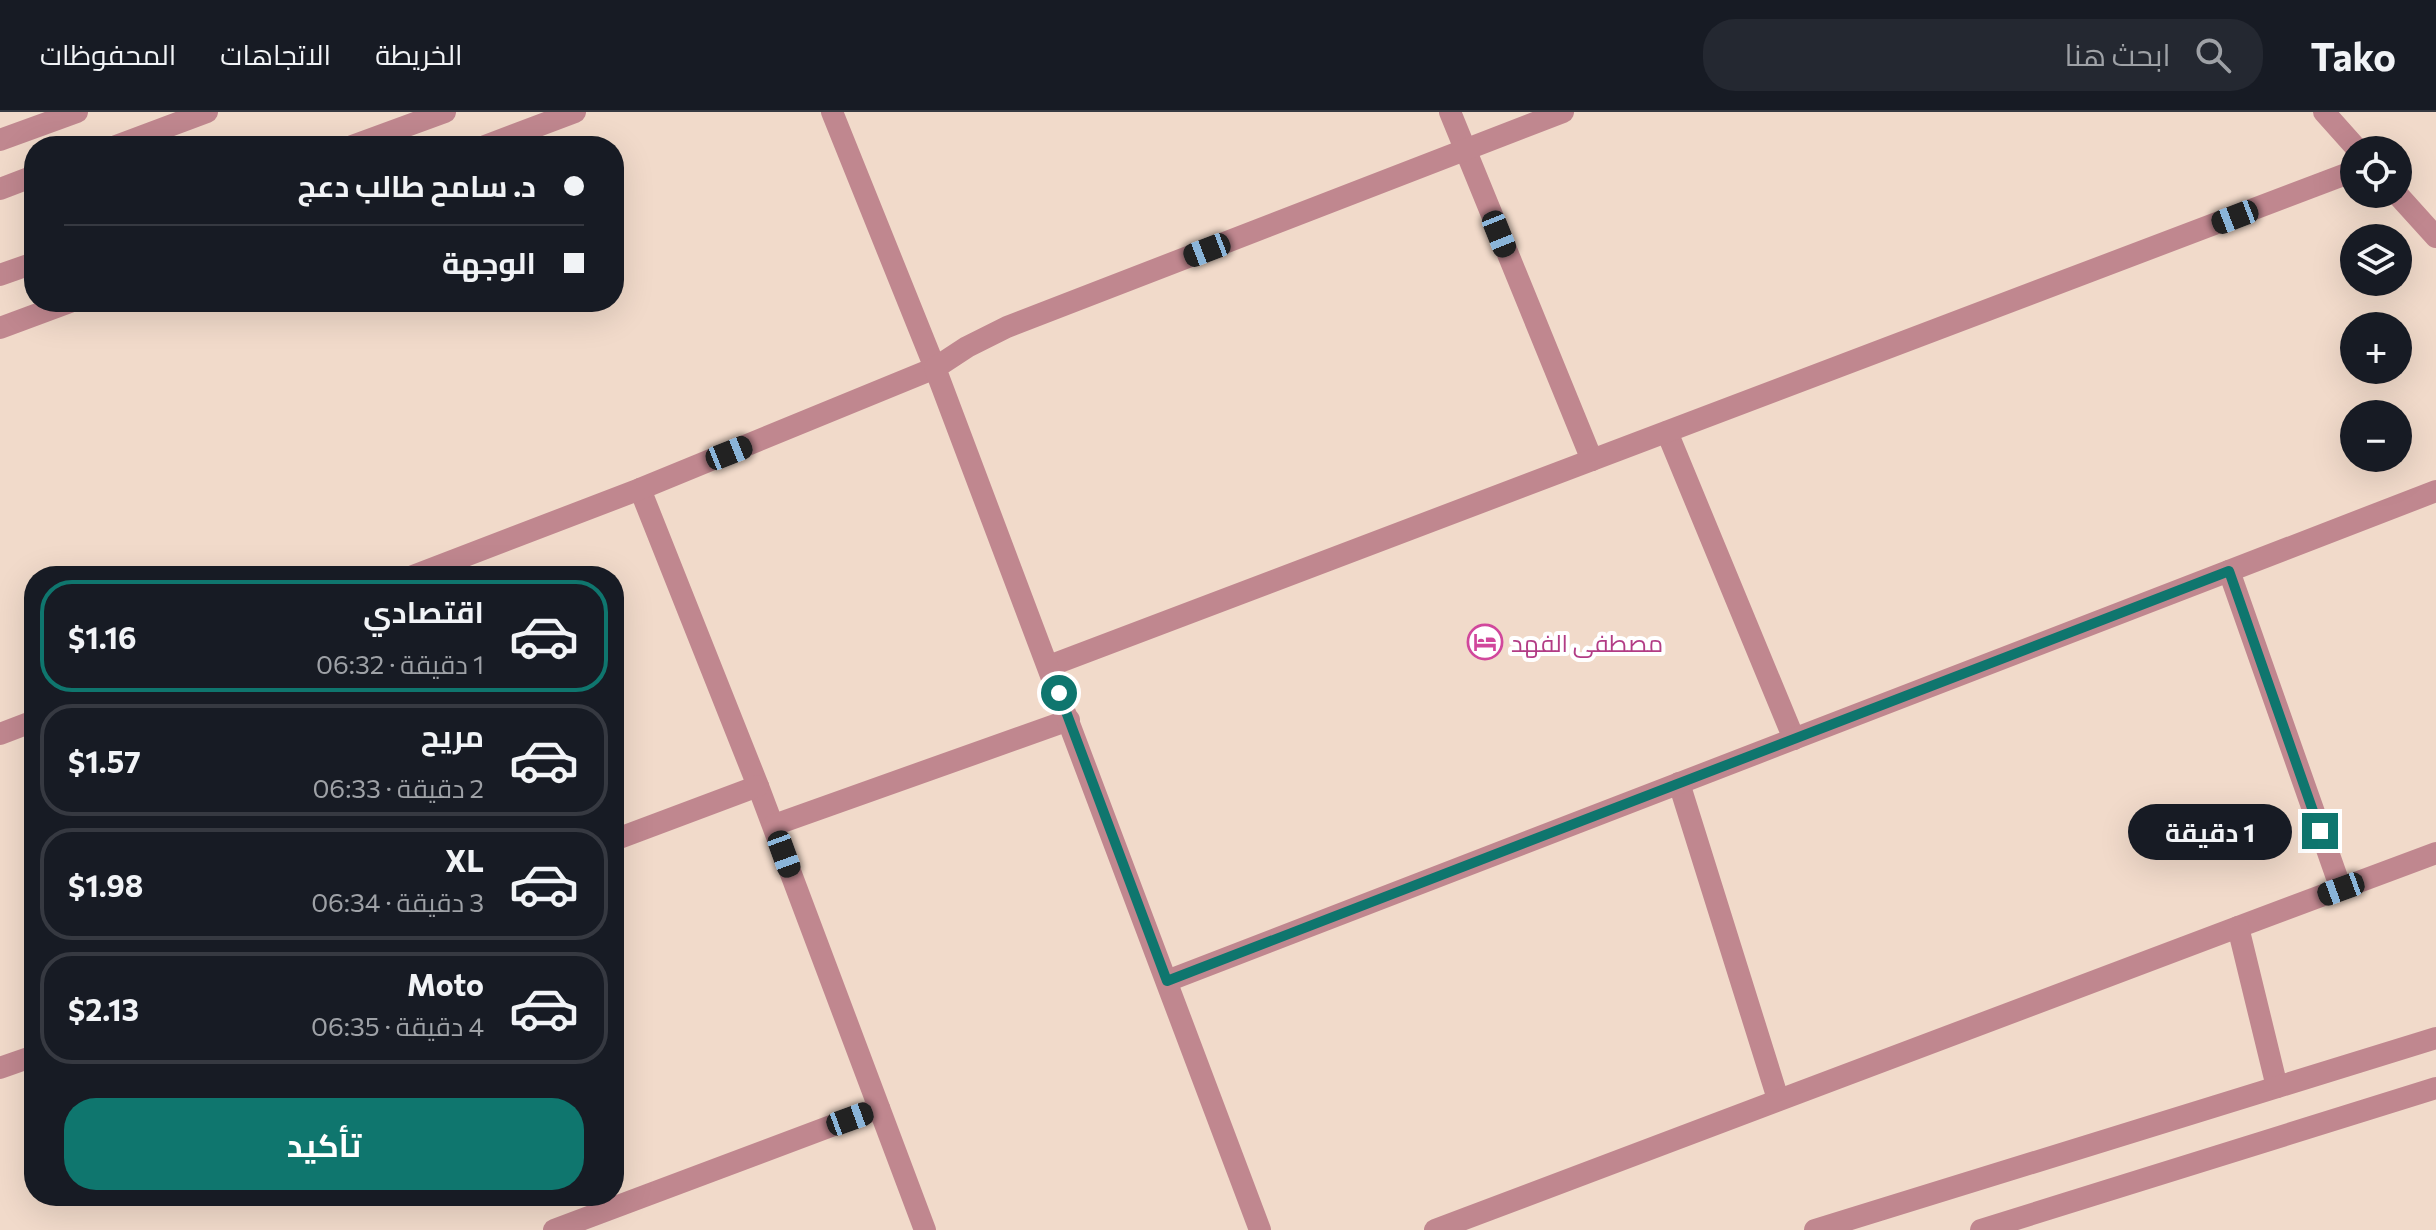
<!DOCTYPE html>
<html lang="ar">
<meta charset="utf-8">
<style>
:root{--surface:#171b24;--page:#242831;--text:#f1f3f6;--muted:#9ea1a6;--line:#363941;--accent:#0f766e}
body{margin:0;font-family:Commissioner,Cairo,sans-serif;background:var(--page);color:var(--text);direction:rtl;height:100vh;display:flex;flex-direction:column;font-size:30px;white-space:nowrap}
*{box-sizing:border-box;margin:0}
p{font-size:26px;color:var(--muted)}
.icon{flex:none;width:44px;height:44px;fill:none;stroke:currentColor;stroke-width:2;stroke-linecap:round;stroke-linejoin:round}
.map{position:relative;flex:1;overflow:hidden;direction:ltr}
.panel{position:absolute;left:24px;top:454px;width:600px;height:640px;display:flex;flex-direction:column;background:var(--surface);border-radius:32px;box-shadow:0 8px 32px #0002;direction:rtl}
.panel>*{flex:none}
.hud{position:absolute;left:24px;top:24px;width:600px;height:176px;border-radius:32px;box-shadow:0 8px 32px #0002;direction:rtl;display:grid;align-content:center;height:176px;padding:0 40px;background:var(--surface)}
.fabs{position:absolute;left:2340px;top:24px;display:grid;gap:16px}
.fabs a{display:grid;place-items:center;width:72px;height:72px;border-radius:50%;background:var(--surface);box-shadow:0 8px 32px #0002;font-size:40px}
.end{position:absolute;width:36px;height:36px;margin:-18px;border:10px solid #0f766e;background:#fff;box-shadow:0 0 0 4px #fff}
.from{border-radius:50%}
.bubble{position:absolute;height:56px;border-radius:28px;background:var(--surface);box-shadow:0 8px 32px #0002;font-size:26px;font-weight:700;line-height:56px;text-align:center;direction:rtl}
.car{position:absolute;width:24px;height:48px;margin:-24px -12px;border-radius:10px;box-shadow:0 0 6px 2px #0007;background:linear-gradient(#222 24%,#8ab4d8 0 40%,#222 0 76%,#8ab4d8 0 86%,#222 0)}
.hud b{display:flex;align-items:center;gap:28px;height:76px;font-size:30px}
.hud b+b{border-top:2px solid var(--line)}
.hud i{width:20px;height:20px;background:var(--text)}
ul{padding:14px 0 0;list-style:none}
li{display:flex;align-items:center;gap:24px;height:112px;margin:0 16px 12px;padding:0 24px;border:4px solid var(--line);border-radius:32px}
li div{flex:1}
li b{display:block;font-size:30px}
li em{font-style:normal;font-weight:700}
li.selected{border-color:var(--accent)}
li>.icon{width:72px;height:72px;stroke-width:1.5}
.action{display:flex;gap:16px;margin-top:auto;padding:16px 40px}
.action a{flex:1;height:92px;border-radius:32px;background:var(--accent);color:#fff;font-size:32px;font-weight:700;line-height:92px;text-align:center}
header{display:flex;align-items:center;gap:48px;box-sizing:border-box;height:112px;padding:0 40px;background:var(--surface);border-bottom:2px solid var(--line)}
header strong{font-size:38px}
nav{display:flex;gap:44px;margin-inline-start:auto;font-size:28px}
.search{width:560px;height:72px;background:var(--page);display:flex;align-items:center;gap:20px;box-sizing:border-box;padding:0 28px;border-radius:32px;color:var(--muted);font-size:30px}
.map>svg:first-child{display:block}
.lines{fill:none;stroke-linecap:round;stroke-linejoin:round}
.minor{stroke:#c0878f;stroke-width:22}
.route{stroke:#0f766e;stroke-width:10}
.labels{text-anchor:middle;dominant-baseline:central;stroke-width:8;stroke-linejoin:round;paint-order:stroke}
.hotel-label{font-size:24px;fill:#b23c85;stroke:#fff;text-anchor:start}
</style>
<header>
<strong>Tako</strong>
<div class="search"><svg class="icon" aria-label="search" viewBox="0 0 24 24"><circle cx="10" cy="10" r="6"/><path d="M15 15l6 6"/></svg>ابحث هنا</div>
<nav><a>الخريطة</a><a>الاتجاهات</a><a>المحفوظات</a></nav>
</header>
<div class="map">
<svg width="2436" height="1118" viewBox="0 0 2436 1118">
<rect width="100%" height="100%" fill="#f1daca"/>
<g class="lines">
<g class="minor">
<polyline points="1450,0 1592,348"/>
<polyline points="2324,0 2358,38"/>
<polyline points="0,28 77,0"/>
<polyline points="116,34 207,0"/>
<polyline points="352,34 445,0"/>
<polyline points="485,34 575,0"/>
<polyline points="0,77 34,64"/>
<polyline points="2397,82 2436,125"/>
<polyline points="0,163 34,151"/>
<polyline points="0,216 70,190"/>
<polyline points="1667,320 1794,627"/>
<polyline points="640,377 758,674 925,1118"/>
<polyline points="2229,459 2341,777"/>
<polyline points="413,464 640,377 935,256 832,0"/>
<polyline points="1049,554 2354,59"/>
<polyline points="0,622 34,609"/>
<polyline points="1679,671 1778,987"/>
<polyline points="774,713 1069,608"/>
<polyline points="614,728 758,674"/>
<polyline points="2238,815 2436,741"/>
<polyline points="1167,869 2436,379"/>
<polyline points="0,956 34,944"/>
<polyline points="554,1118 879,996"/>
<polyline points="1260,1118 935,256 967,235 1007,215 1563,0"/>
<polyline points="1435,1118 2238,815 2277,975"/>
<polyline points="1815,1118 2436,926"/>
<polyline points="1981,1118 2436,976"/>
</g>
</g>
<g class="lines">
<polyline class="route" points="1059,581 1167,869 2229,459 2320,719"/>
</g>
<defs>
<g id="hotel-ring" transform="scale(1.8)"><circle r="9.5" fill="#fff" stroke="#d1479c" stroke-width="1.5"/><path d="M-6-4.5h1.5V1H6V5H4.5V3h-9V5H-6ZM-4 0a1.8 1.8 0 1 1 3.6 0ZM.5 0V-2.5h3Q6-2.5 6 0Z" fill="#d1479c"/></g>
</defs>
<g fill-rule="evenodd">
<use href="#hotel-ring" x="1485" y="530"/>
</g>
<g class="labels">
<g class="hotel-label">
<text x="1511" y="530">مصطفى الفهد</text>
</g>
</g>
</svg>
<div class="fabs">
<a><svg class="icon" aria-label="locate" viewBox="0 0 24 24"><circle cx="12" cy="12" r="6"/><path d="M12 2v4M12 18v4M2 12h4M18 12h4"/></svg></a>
<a><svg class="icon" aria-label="layers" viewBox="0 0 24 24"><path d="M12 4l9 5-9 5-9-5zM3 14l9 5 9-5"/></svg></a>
<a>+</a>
<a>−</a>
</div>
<i class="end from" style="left:1059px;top:581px"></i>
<i class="end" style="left:2320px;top:719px"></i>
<div class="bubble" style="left:2128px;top:692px;width:164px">1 دقيقة</div>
<i class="car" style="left:2235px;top:105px;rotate:249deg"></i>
<i class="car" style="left:1499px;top:122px;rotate:158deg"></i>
<i class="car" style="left:1207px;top:138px;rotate:249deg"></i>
<i class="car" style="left:729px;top:341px;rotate:68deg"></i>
<i class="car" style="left:784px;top:742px;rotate:160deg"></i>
<i class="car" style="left:2341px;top:777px;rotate:250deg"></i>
<i class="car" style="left:850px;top:1007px;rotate:70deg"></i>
<div class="hud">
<b><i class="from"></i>د. سامح طالب دعج</b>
<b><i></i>الوجهة</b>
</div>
<section class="panel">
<ul>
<li class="selected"><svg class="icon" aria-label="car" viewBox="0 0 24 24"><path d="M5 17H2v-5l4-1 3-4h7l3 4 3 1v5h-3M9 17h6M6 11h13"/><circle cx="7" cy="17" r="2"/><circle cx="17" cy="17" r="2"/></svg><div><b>اقتصادي</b><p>1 دقيقة · 06:32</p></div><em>$1.16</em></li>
<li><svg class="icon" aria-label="car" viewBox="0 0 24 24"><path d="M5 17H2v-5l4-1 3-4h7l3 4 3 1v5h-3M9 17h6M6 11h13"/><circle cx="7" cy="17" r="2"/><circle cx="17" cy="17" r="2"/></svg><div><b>مريح</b><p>2 دقيقة · 06:33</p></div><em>$1.57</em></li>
<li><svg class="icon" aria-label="car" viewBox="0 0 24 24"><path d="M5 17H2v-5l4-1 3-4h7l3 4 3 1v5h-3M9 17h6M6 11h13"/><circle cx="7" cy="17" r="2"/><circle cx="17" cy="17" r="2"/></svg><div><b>XL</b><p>3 دقيقة · 06:34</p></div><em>$1.98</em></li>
<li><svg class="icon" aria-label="car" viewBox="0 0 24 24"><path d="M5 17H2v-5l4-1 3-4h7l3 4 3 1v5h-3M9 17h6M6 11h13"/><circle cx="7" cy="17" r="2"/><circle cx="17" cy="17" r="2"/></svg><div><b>Moto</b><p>4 دقيقة · 06:35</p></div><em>$2.13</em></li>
</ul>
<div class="action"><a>تأكيد</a></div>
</section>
</div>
